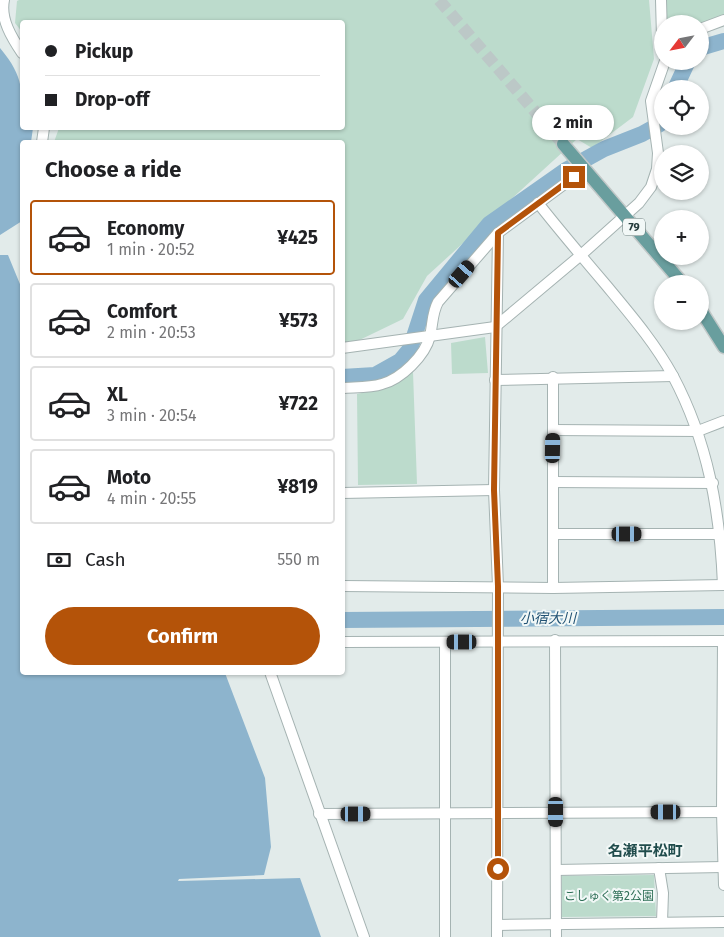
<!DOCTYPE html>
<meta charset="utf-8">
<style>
:root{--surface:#fff;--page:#f2f2f2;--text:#202124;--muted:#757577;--line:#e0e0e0;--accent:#b45309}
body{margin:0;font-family:"Fira Sans","Noto Sans JP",sans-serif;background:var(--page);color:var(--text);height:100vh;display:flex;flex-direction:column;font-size:19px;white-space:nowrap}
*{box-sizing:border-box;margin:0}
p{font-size:16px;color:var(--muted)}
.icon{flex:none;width:28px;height:28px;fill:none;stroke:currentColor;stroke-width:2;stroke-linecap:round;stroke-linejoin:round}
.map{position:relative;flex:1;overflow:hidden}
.side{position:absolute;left:20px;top:140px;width:325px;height:535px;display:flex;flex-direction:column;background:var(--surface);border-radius:5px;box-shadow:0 1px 4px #0004}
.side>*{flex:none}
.banner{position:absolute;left:20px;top:20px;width:325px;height:110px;border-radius:5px;box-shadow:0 1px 4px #0004;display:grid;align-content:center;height:110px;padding:0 25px;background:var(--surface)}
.needle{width:32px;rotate:238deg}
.buttons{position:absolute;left:654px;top:15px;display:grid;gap:10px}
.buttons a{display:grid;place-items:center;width:55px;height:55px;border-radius:50%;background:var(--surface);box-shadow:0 1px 4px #0004;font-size:25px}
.end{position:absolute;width:22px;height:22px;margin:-11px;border:6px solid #b45309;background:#fff;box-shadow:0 0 0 2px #fff}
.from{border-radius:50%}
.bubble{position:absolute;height:35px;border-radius:18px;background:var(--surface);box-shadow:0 1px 4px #0004;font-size:16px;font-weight:700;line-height:35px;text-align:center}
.car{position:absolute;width:15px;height:30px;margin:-15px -8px;border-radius:6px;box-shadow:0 0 4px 1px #0007;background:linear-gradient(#222 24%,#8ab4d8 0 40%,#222 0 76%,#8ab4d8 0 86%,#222 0)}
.banner b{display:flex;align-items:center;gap:18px;height:48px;font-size:19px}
.banner b+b{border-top:1px solid var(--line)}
.banner i{width:12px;height:12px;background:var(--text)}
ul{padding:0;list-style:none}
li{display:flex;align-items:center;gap:15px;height:75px;margin:0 10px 8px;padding:0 15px;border:2px solid var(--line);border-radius:5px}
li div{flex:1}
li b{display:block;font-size:19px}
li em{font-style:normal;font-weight:700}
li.current{border-color:var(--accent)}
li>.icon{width:45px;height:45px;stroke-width:1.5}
h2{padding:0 25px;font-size:22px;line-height:60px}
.pay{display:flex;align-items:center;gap:12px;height:55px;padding:0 25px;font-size:19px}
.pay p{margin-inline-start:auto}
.action{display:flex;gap:10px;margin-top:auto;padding:10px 25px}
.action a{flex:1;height:58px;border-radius:30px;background:var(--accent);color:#fff;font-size:20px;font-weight:700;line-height:58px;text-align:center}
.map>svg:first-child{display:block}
.green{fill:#bcdbcc}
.water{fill:#8db4cd}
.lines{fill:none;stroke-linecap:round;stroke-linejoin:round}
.river{stroke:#8db4cd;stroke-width:16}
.major-tunnel{stroke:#bcc8c7;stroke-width:12;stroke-dasharray:12 6;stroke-linecap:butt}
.minor-casing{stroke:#a5b3b2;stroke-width:12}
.major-casing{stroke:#c1c8c8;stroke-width:15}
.minor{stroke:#fff;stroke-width:10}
.major{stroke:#699e9e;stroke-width:12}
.route{stroke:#b45309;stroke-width:6}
.labels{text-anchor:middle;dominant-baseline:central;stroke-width:4;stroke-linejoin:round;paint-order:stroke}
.shield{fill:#f2f8f7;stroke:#617473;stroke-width:1}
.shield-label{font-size:11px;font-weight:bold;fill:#233b3b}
.park-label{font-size:12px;fill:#307058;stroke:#f2f8f7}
.water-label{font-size:14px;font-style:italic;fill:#215274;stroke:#f2f8f7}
.quarter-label{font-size:15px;font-weight:bold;fill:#204c4c;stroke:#f2f8f7}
</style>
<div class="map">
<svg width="724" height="937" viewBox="0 0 724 937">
<rect width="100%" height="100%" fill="#e2ebea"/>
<g class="green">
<polygon points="19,0 649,0 654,59 633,117 592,148 577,139 427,276 403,319 343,348 342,142 54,142 59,128 342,128 342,22 22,22 22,32 15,23 17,1"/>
<polygon points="667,0 724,0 724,16 715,18 700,25 668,24 665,5"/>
<polygon points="485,337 488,373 452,374 451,343"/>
<polygon points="413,372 417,484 358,485 357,394 386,388"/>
<polygon points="654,875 656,916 562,917 562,876"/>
</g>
<g class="water">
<path d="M0,48C25,78 22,91 22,128H33L31,142H22V221L0,235Z"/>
<polygon points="0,255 8,255 22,289 22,672 225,673 265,778 271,847 264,875 179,879 178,881 300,878 321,937 0,937"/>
</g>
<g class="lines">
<g class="river">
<polyline points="700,48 724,41"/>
<polyline points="675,89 688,61"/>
<polyline points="342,377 375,375 400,361 410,349 426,300 489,224 566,170 604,149 642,134 660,124 662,119"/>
<polyline points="342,620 724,617"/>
</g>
<polyline class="major-tunnel" points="439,0 563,144"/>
<g class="minor-casing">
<g id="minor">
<path d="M4,0C0,19 12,38 22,53"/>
<polyline points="661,0 662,37"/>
<polyline points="700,29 724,20"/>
<polyline points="42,142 44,128"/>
<path d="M538,203C560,231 583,258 606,285C630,314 655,343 673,376C708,442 720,511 723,585"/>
<polyline points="342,348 495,327 581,255 639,203 651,187 657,169 658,153 651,101 665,61"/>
<polyline points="553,377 553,588"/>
<polyline points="495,380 673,376"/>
<path d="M342,388C355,387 370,388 382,384C401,379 425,356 430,336C433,323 432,313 438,302L498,233L574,177"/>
<polyline points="553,430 698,431 724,421"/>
<polyline points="553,482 713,483"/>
<polyline points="342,493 494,490"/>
<polyline points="553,534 720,534"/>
<polyline points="342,586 553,588 724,585"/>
<polyline points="555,640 556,937"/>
<polyline points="723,641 722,812 724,885"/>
<polyline points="342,642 724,641"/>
<polyline points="445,642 445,937"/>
<polyline points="270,672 364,937"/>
<polyline points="319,814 724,812"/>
<polyline points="659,868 663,893 662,922"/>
<polyline points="556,870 723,867"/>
<polyline points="498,925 724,922"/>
<polyline points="497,937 498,586 494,490 498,233"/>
</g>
</g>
<g class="major-casing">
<g id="major">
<polyline points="563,144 683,284"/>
<polyline points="700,309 724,347"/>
</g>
</g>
<use href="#minor" class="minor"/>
<use href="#major" class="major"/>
</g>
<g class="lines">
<polyline class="route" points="498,869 498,586 494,490 498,233 574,177"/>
</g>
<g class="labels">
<rect class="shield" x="623" y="218.5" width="22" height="17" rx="4"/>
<g class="shield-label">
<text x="634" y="227">79</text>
</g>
<g class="park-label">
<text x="609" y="896">こしゅく第2公園</text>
</g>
<g class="water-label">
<text x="548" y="618">小宿大川</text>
</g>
<g class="quarter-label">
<text x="645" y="851">名瀬平松町</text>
</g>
</g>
</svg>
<div class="buttons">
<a><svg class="needle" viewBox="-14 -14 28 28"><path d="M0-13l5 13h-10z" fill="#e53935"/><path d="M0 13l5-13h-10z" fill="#757577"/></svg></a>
<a><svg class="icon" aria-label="locate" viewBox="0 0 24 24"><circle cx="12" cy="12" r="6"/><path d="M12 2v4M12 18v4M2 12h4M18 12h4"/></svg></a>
<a><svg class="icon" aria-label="layers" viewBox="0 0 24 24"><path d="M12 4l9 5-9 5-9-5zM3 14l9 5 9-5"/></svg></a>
<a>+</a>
<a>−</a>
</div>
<i class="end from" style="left:498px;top:869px"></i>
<i class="end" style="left:574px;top:177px"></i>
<div class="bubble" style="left:532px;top:105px;width:82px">2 min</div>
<i class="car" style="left:462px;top:274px;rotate:41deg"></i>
<i class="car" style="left:553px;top:448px;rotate:1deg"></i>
<i class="car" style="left:627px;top:534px;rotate:90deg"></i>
<i class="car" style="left:462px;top:642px;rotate:270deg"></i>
<i class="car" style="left:556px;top:812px;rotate:180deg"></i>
<i class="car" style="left:666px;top:812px;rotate:270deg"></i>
<i class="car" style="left:356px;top:814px;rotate:90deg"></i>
<div class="banner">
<b><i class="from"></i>Pickup</b>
<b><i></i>Drop-off</b>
</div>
<section class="side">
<h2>Choose a ride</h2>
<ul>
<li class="current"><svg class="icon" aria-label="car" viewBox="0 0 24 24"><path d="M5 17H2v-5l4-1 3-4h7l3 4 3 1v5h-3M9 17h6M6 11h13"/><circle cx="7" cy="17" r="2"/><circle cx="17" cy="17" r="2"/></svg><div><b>Economy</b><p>1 min · 20:52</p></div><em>¥425</em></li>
<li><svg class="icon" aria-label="car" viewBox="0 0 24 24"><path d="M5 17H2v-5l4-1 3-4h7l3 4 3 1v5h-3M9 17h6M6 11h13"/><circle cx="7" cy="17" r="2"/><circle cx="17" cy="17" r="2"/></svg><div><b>Comfort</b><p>2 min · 20:53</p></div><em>¥573</em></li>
<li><svg class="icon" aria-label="car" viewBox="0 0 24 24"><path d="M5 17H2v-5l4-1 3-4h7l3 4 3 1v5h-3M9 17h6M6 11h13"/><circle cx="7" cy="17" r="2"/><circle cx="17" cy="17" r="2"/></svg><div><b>XL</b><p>3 min · 20:54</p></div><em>¥722</em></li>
<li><svg class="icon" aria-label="car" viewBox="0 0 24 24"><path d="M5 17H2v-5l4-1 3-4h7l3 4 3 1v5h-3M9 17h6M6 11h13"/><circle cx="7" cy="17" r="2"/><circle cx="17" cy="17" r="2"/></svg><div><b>Moto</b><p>4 min · 20:55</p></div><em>¥819</em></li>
</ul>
<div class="pay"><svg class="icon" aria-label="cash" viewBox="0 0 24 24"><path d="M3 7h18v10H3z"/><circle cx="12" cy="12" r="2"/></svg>Cash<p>550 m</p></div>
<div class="action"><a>Confirm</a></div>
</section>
</div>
